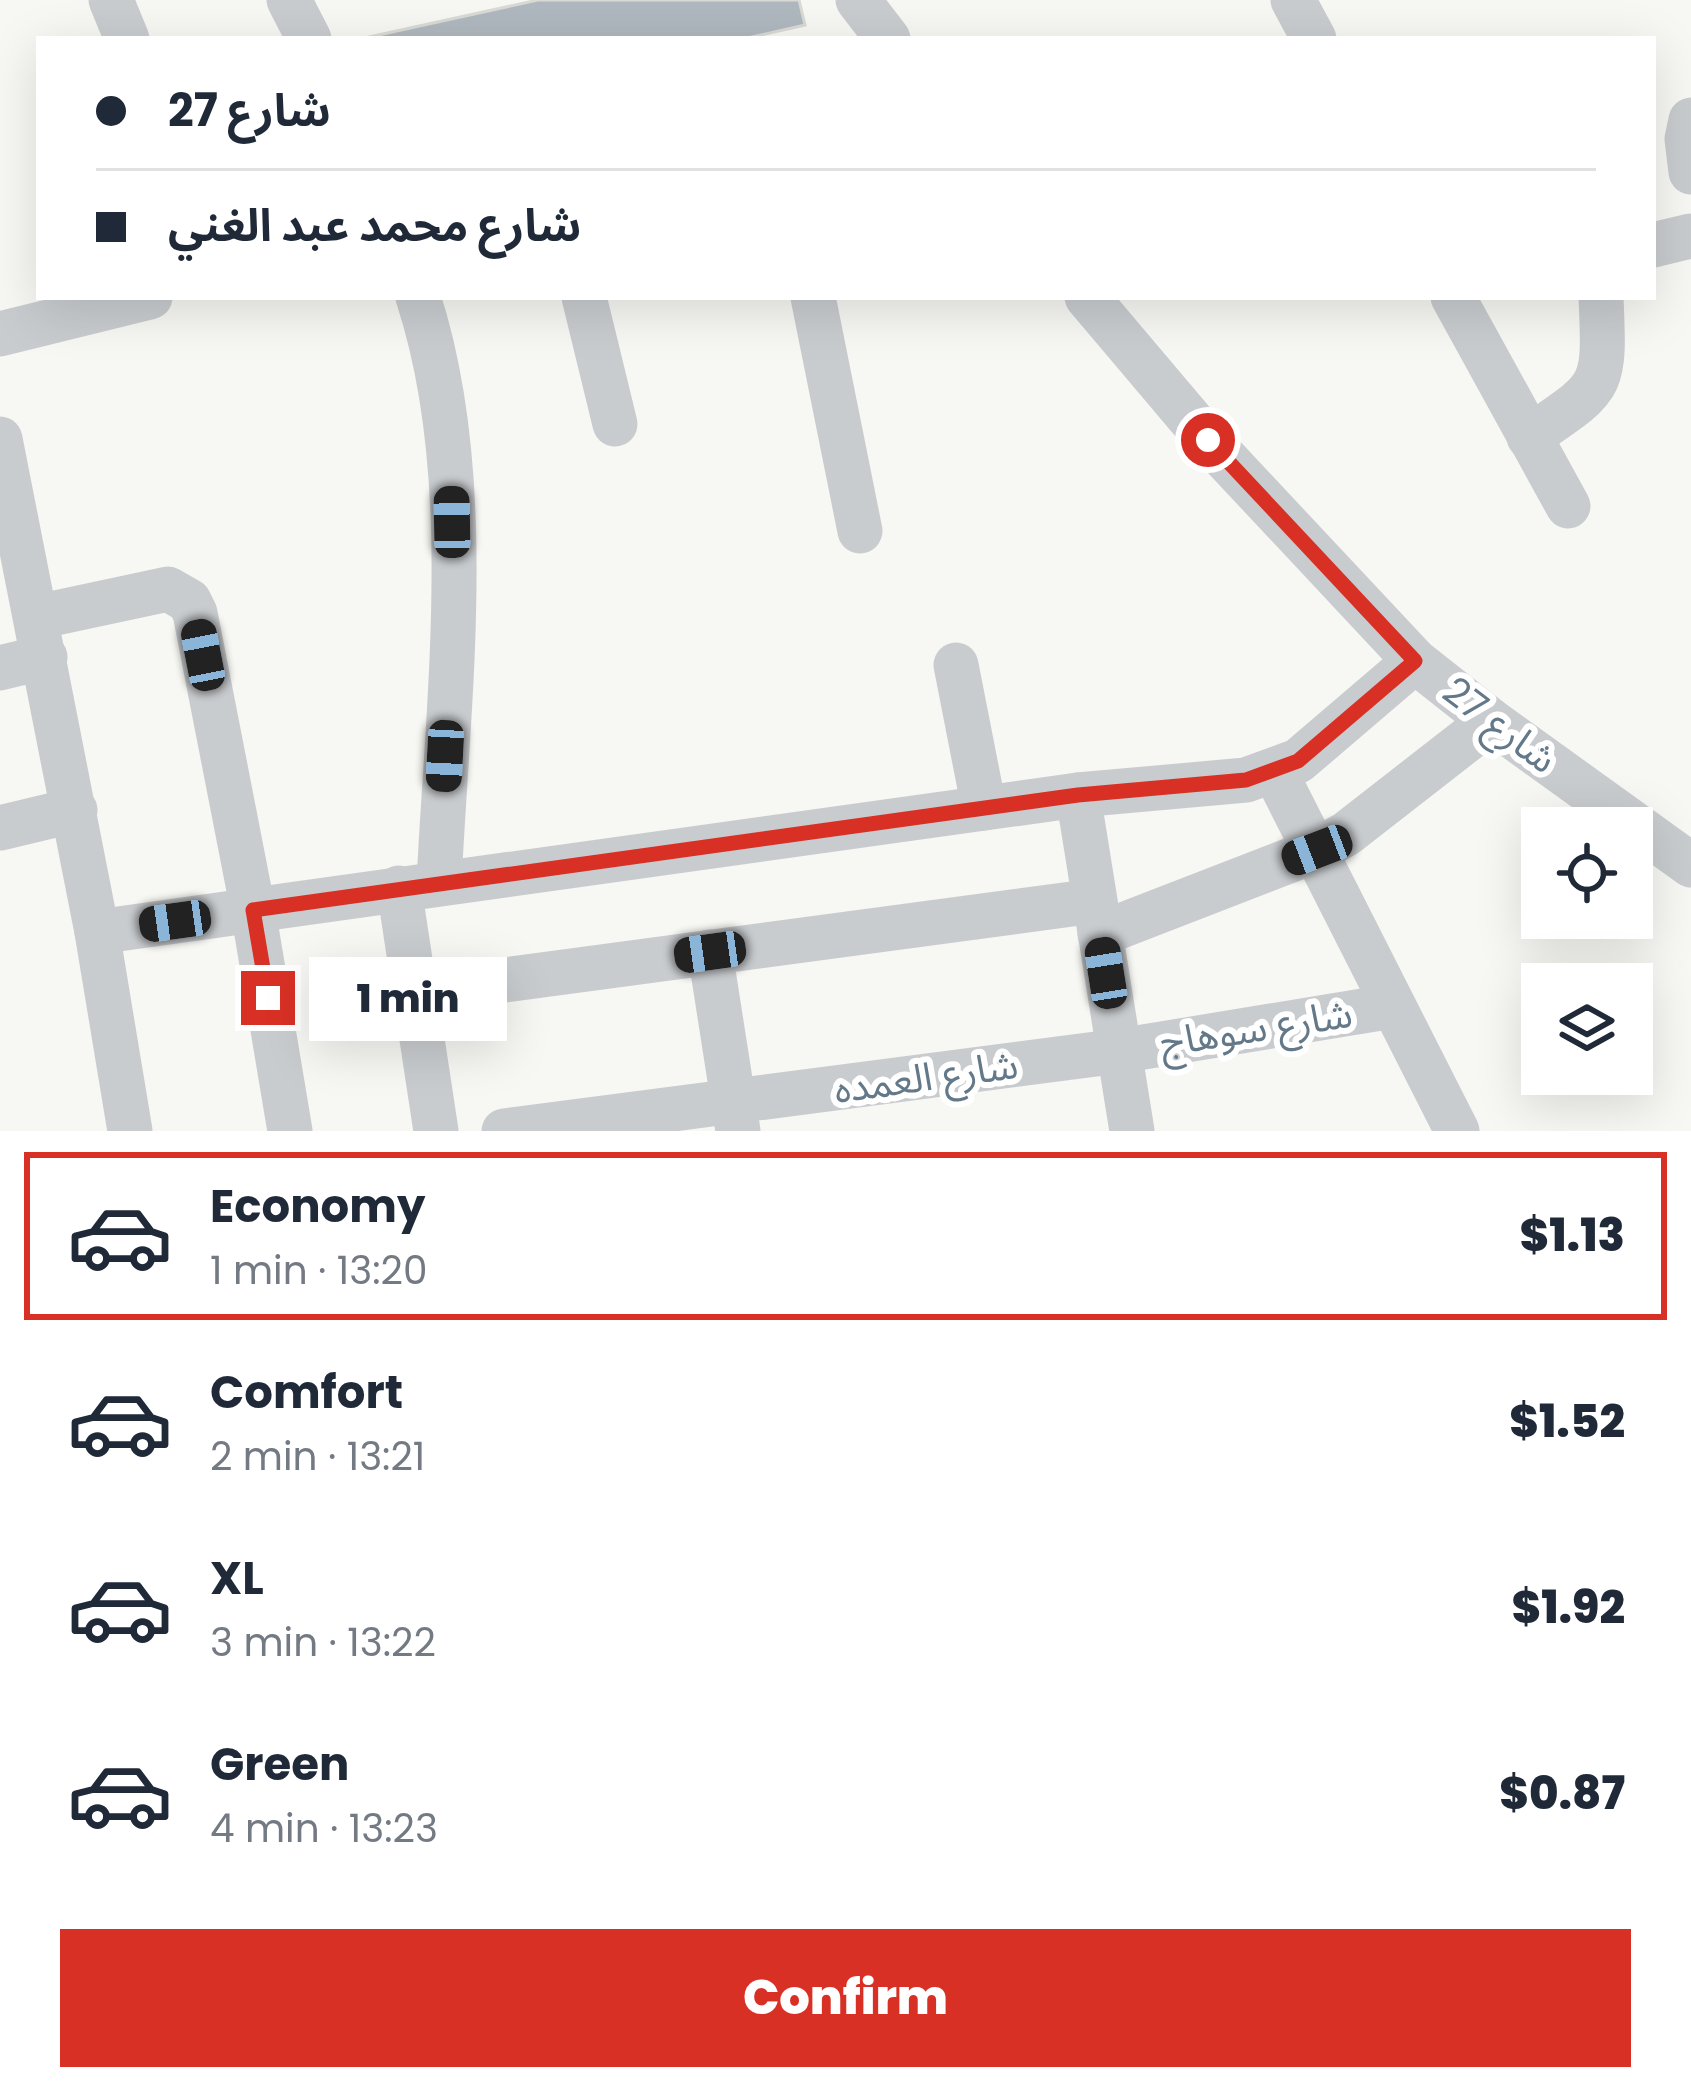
<!DOCTYPE html>
<meta charset="utf-8">
<style>
:root{--surface:#fff;--page:#f6f6f7;--text:#1f2937;--muted:#747a83;--line:#e0e1e3;--accent:#d93025}
body{margin:0;font-family:Poppins,"Noto Sans Arabic",sans-serif;background:var(--page);color:var(--text);height:100vh;display:flex;flex-direction:column;font-size:45px;white-space:nowrap}
*{box-sizing:border-box;margin:0}
p{font-size:39px;color:var(--muted)}
.icon{flex:none;width:66px;height:66px;fill:none;stroke:currentColor;stroke-width:2;stroke-linecap:round;stroke-linejoin:round}
.map{position:relative;height:1131px;overflow:hidden}
.sheet{display:flex;flex-direction:column;background:var(--surface);flex:1}
.sheet>*{flex:none}
.hud{position:absolute;left:36px;top:36px;width:1620px;height:264px;border-radius:0px;box-shadow:0 12px 48px #0002;display:grid;align-content:center;height:264px;padding:0 60px;background:var(--surface)}
.controls{position:absolute;left:1521px;top:807px;display:grid;gap:24px}
.controls a{display:grid;place-items:center;width:132px;height:132px;border-radius:0px;background:var(--surface);box-shadow:0 12px 48px #0002;font-size:60px}
.end{position:absolute;width:54px;height:54px;margin:-27px;border:15px solid #d93025;background:#fff;box-shadow:0 0 0 6px #fff}
.from{border-radius:50%}
.bubble{position:absolute;height:84px;border-radius:0px;background:var(--surface);box-shadow:0 12px 48px #0002;font-size:39px;font-weight:800;line-height:84px;text-align:center}
.car{position:absolute;width:36px;height:72px;margin:-36px -18px;border-radius:15px;box-shadow:0 0 9px 3px #0007;background:linear-gradient(#222 24%,#8ab4d8 0 40%,#222 0 76%,#8ab4d8 0 86%,#222 0)}
.hud b{display:flex;align-items:center;gap:42px;height:114px;font-size:45px}
.hud b+b{border-top:3px solid var(--line)}
.hud i{width:30px;height:30px;background:var(--text)}
ul{padding:21px 0 0;list-style:none}
li{display:flex;align-items:center;gap:36px;height:168px;margin:0 24px 18px;padding:0 36px;border:6px solid transparent;border-radius:0px}
li div{flex:1}
li b{display:block;font-size:45px}
li em{font-style:normal;font-weight:800}
li.selected{border-color:var(--accent)}
li>.icon{width:108px;height:108px;stroke-width:1.5}
.primary-button{display:flex;gap:24px;margin-top:auto;padding:24px 60px}
.primary-button a{flex:1;height:138px;border-radius:0px;background:var(--accent);color:#fff;font-size:48px;font-weight:800;line-height:138px;text-align:center}
.map>svg:first-child{display:block}
.building{fill:#afb8be;stroke:#d9d9d6;stroke-width:3}
.lines{fill:none;stroke-linecap:round;stroke-linejoin:round}
.minor{stroke:#c9cccf;stroke-width:45}
.route{stroke:#d93025;stroke-width:15}
.labels{text-anchor:middle;dominant-baseline:central;stroke-width:12;stroke-linejoin:round;paint-order:stroke}
.street-label{font-size:39px;fill:#637888;stroke:#fff}
</style>
<div class="map">
<svg width="1691" height="1131" viewBox="0 0 1691 1131">
<rect width="100%" height="100%" fill="#f7f7f3"/>
<polygon class="building" points="538,0 799,0 805,25 743,39 360,39"/>
<g class="lines">
<g class="minor">
<polyline points="111,0 127,39"/>
<polyline points="289,0 309,39"/>
<polyline points="858,0 888,39"/>
<polyline points="1293,0 1314,39"/>
<polyline points="1691,120 1687,139 1691,172"/>
<polyline points="1653,245 1691,236"/>
<path d="M418,297C477,477 448,695 439,883"/>
<polyline points="584,297 615,424"/>
<polyline points="813,297 860,531"/>
<polyline points="1087,297 1208,440 1415,661 1491,721 1691,865"/>
<polyline points="1453,297 1568,506"/>
<polyline points="0,334 150,297"/>
<path d="M1529,437C1605,385 1605,390 1601,297"/>
<polyline points="0,439 97,932 130,1131"/>
<polyline points="37,617 168,589 189,601 195,613 253,910 290,1131"/>
<polyline points="956,665 984,808"/>
<polyline points="0,668 45,657"/>
<polyline points="1275,772 1457,1131"/>
<polyline points="1078,795 1132,1131"/>
<polyline points="0,828 75,810"/>
<polyline points="399,888 436,1131"/>
<polyline points="97,932 1078,795 1246,780 1298,761 1415,661"/>
<polyline points="1100,934 1317,850 1346,834 1491,721"/>
<polyline points="710,952 738,1131"/>
<polyline points="415,992 1094,901"/>
<polyline points="504,1131 1119,1051 1393,1006"/>
</g>
</g>
<g class="lines">
<polyline class="route" points="268,998 253,910 1078,795 1246,780 1298,761 1415,661 1208,440"/>
</g>
<g class="labels">
<g class="street-label">
<text transform="translate(1500 725) rotate(37)">شارع 27</text>
<text transform="translate(1256 1028) rotate(-9)">شارع سوهاج</text>
<text transform="translate(926 1077) rotate(-8)">شارع العمده</text>
</g>
</g>
</svg>
<div class="controls">
<a><svg class="icon" aria-label="locate" viewBox="0 0 24 24"><circle cx="12" cy="12" r="6"/><path d="M12 2v4M12 18v4M2 12h4M18 12h4"/></svg></a>
<a><svg class="icon" aria-label="layers" viewBox="0 0 24 24"><path d="M12 4l9 5-9 5-9-5zM3 14l9 5 9-5"/></svg></a>
</div>
<i class="end from" style="left:1208px;top:440px"></i>
<i class="end" style="left:268px;top:998px"></i>
<div class="bubble" style="left:309px;top:957px;width:198px">1 min</div>
<i class="car" style="left:452px;top:522px;rotate:359deg"></i>
<i class="car" style="left:203px;top:655px;rotate:349deg"></i>
<i class="car" style="left:445px;top:756px;rotate:183deg"></i>
<i class="car" style="left:1317px;top:850px;rotate:249deg"></i>
<i class="car" style="left:175px;top:921px;rotate:262deg"></i>
<i class="car" style="left:710px;top:952px;rotate:262deg"></i>
<i class="car" style="left:1106px;top:973px;rotate:351deg"></i>
<div class="hud">
<b><i class="from"></i>شارع 27</b>
<b><i></i>شارع محمد عبد الغني</b>
</div>
</div>
<section class="sheet">
<ul>
<li class="selected"><svg class="icon" aria-label="car" viewBox="0 0 24 24"><path d="M5 17H2v-5l4-1 3-4h7l3 4 3 1v5h-3M9 17h6M6 11h13"/><circle cx="7" cy="17" r="2"/><circle cx="17" cy="17" r="2"/></svg><div><b>Economy</b><p>1 min · 13:20</p></div><em>$1.13</em></li>
<li><svg class="icon" aria-label="car" viewBox="0 0 24 24"><path d="M5 17H2v-5l4-1 3-4h7l3 4 3 1v5h-3M9 17h6M6 11h13"/><circle cx="7" cy="17" r="2"/><circle cx="17" cy="17" r="2"/></svg><div><b>Comfort</b><p>2 min · 13:21</p></div><em>$1.52</em></li>
<li><svg class="icon" aria-label="car" viewBox="0 0 24 24"><path d="M5 17H2v-5l4-1 3-4h7l3 4 3 1v5h-3M9 17h6M6 11h13"/><circle cx="7" cy="17" r="2"/><circle cx="17" cy="17" r="2"/></svg><div><b>XL</b><p>3 min · 13:22</p></div><em>$1.92</em></li>
<li><svg class="icon" aria-label="car" viewBox="0 0 24 24"><path d="M5 17H2v-5l4-1 3-4h7l3 4 3 1v5h-3M9 17h6M6 11h13"/><circle cx="7" cy="17" r="2"/><circle cx="17" cy="17" r="2"/></svg><div><b>Green</b><p>4 min · 13:23</p></div><em>$0.87</em></li>
</ul>
<div class="primary-button"><a>Confirm</a></div>
</section>
